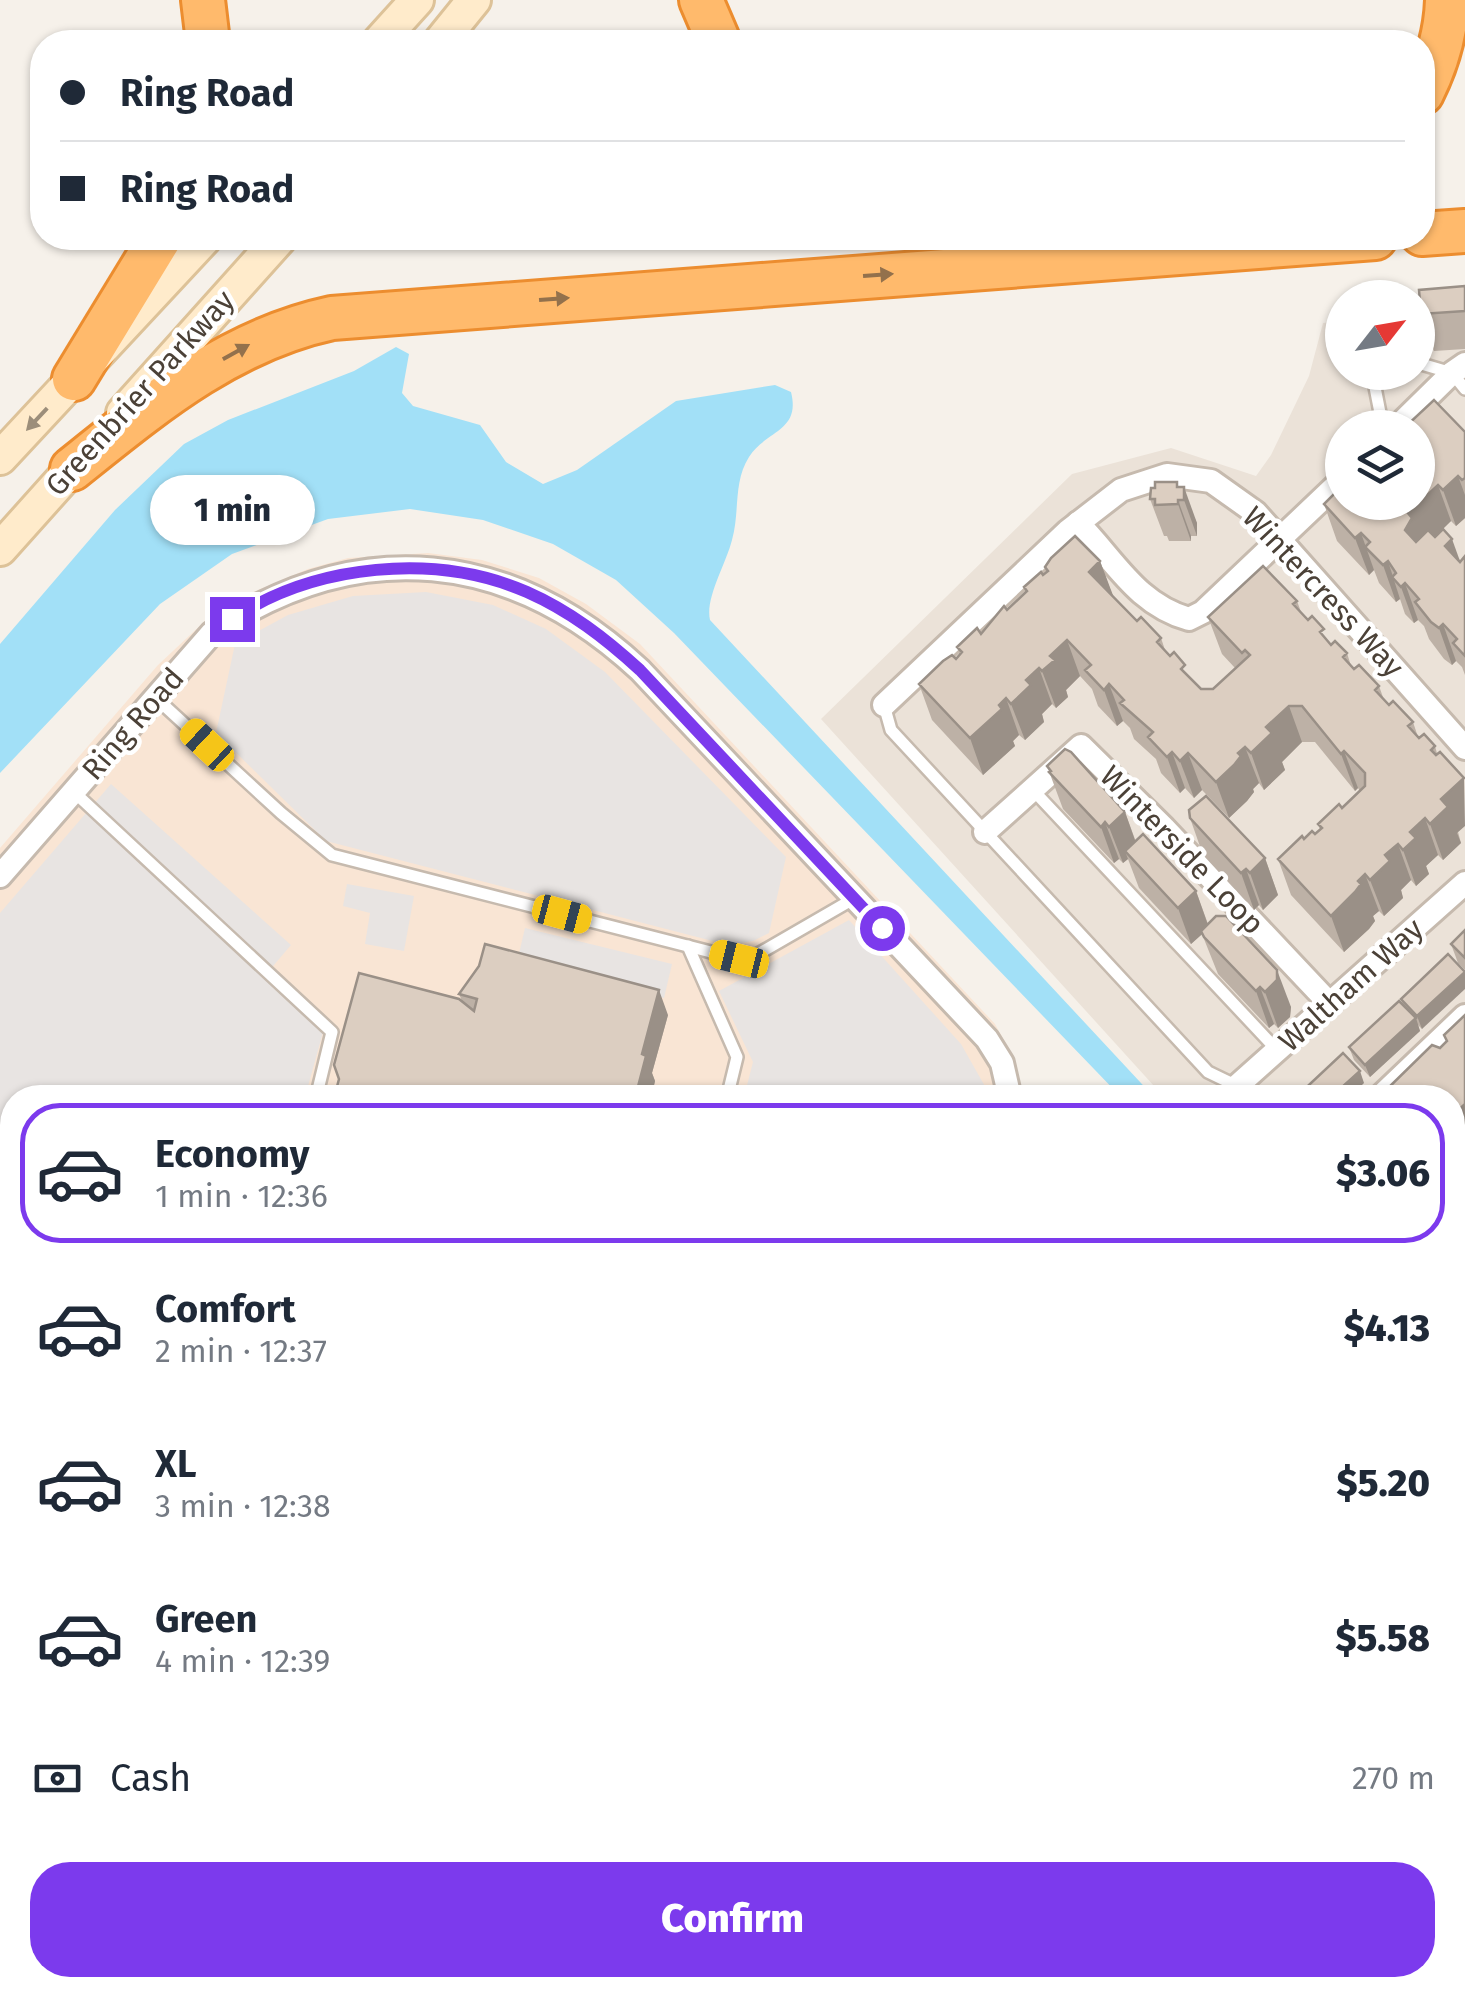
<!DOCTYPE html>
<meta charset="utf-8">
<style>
:root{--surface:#fff;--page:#f2f2f3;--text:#1f2937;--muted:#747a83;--line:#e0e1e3;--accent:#7c3aed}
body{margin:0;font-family:"Fira Sans",sans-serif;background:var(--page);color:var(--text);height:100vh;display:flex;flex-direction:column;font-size:38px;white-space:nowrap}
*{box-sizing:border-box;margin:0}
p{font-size:32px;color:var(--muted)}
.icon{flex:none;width:55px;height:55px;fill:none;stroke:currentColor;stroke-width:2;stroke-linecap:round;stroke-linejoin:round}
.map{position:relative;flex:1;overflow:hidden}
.side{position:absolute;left:0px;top:1085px;width:1465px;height:912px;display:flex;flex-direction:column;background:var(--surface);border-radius:40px 40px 0 0;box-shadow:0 2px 8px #0004}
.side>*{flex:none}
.guide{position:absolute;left:30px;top:30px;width:1405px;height:220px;border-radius:40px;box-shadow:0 2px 8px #0004;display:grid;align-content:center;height:220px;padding:0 30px;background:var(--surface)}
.needle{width:65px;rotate:59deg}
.tools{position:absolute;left:1325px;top:280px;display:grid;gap:20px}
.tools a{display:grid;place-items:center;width:110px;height:110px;border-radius:50%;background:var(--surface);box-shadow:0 2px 8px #0004;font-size:50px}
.end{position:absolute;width:45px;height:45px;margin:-22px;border:12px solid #7c3aed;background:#fff;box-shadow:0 0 0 5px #fff}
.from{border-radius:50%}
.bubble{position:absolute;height:70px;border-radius:35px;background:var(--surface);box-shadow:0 2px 8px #0004;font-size:32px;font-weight:800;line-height:70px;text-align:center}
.car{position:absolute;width:30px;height:60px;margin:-30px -15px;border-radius:12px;box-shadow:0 0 8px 2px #0007;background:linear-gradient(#f5c518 24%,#345 0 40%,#f5c518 0 76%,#345 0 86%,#f5c518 0)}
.guide b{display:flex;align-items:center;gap:35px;height:95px;font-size:38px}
.guide b+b{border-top:2px solid var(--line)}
.guide i{width:25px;height:25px;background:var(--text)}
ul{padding:18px 0 0;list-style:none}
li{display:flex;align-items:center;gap:30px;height:140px;margin:0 20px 15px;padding:0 10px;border:5px solid transparent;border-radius:40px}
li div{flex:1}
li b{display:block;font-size:38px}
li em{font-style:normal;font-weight:800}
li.selected{border-color:var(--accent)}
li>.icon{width:90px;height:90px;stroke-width:1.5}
.pay{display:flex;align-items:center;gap:25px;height:110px;padding:0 30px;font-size:38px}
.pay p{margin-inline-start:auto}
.cta{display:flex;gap:20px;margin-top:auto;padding:20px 30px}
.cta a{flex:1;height:115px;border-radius:40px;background:var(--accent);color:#fff;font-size:40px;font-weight:800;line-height:115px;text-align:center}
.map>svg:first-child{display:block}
.residential{fill:#ebe2d8;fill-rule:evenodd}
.commercial{fill:#f9e5d4}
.parking{fill:#e8e4e2}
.water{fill:#a2e0f7}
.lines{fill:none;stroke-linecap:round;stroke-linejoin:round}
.service-casing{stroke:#c6baae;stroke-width:16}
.minor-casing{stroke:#c6baae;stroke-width:28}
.secondary-casing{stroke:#ddc298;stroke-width:38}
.motorway-casing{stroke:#ec8d2f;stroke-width:48}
.service{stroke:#fff;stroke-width:11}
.minor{stroke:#fff;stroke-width:22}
.secondary{stroke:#ffebcb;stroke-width:32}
.motorway{stroke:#ffba6c;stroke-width:42}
.wall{fill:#bdb1a6}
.shaded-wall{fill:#9a9087}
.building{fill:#dccec1;stroke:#9a9087;stroke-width:2.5}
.oneway{fill:#93714c}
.oneway2{fill:#9c8e7a}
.route{stroke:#7c3aed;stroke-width:12}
.labels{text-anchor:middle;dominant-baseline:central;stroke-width:9;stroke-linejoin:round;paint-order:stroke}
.street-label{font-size:30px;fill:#4b4137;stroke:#fff}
</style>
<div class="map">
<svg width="1465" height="1997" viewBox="0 0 1465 1997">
<rect width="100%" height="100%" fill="#f6f1ea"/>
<g class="residential">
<path d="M1465,312V1442L1452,1429V1098L1164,1097L821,719L1072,474L1171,448L1256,476L1271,455L1309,376L1323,323L1342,321V372H1418V316ZM1342,428H1418V502H1342Z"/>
<polygon points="1465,1952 1465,1997 1431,1997 1440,1985 1452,1985 1453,1968"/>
<polygon points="1246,1985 1333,1985 1324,1997 1258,1997"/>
</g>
<polygon class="commercial" points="428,553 482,560 539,578 586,604 640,644 995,1024 1006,1044 1025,1097 12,1098 12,1985 1020,1985 1017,1997 0,1997 0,848 158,665 205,621 239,598 308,569 348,558"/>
<g class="parking">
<polygon points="426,592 493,605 546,629 605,672 786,857 769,933 753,941 728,945 326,841 216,733 235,644 288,615 353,596"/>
<polygon points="111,784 291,945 268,972 325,1025 305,1097 12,1098 12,1464 0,1462 0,1183 3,1179 0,1177 0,913"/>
<polygon points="347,884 414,896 404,951 365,944 370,913 343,906"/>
<polygon points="849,920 961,1044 991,1097 744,1097 753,1062 719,991"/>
<polygon points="525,928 672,964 664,998 517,962"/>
<polygon points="0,1766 12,1769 12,1985 68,1985 65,1997 0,1997"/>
<polygon points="473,1985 981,1985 979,1997 480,1997"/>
<polygon points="1021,1985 1076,1985 1071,1997 1017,1997"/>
</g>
<path class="water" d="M396,347L409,354L402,393L413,406L480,425L506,462L543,484L577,470L676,401L775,385L791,392C801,432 766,430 749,457C733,482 740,512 732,540C726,564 705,598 710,620L1154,1097H1121L674,633L616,580L553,544L483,520L410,509L328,519L232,554L160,604L0,773V644L115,510L184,444L228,420L354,371Z"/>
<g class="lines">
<g class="service-casing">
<g id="service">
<polyline points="1418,363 1452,373 1465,389"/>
<polyline points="1372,372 1383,428"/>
<polyline points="156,698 281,813 332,855 746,961 855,898"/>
<polyline points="884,705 891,730 1208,1072 1237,1086 1236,1098"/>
<polyline points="1033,790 1277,1050"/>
<polyline points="74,792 332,1032 316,1098"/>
<polyline points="688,946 737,1057 727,1098"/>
<polyline points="0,1200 12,1186"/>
<polyline points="0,1470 12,1473"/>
<polyline points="1452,1491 1465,1505"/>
<polyline points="1452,1751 1465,1735"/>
<polyline points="0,1754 12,1757"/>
<polyline points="0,1949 12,1942"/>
<polyline points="454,1985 461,1997"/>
<polyline points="81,1997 84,1985"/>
<polyline points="417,1997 433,1985"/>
<polyline points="1067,1997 1070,1985"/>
</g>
</g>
<g class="minor-casing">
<g id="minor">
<polyline points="1396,428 1452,373 1465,364"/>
<path d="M1078,523C1114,559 1136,604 1189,619L1203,612L1342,480"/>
<polyline points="884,705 1068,531 1121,490 1167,475 1211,481 1256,513 1465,748"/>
<polyline points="985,832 1081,746 1164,828 1330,1004"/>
<path d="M0,876L212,633C359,534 511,550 640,670L987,1039L1002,1063L1010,1098"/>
<polyline points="1237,1086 1465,883"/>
<polyline points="1379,1098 1465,1016"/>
<polyline points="1452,1380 1465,1393"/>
<polyline points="1452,1895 1465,1879"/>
<polyline points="1001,1997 1004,1985"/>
<polyline points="1375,1997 1384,1985"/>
</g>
</g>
<g class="secondary-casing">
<g id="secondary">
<polyline points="379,42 417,0"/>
<polyline points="440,42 474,0"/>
<polyline points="123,413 280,238"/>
<polyline points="0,458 205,238"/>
<polyline points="0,549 86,453"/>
</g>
</g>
<g class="motorway-casing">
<g id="motorway">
<polyline points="203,0 208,42"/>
<polyline points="701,0 719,42"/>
<path d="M1422,93C1437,63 1446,33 1447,0"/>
<polyline points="1422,234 1465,231"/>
<polyline points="74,379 160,238"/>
<path d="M72,469C152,405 229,340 332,318L1375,238"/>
</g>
</g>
<use href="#service" class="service"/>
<use href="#minor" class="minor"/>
<use href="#secondary" class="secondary"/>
<use href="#motorway" class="motorway"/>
</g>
<g class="wall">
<polygon points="1465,286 1465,349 1434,351 1421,314"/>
<polygon points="1465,432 1465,518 1456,526 1451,521 1435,537 1460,561 1465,556 1465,675 1462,667 1456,661 1452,665 1444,659 1429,639 1424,626 1418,620 1414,623 1405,614 1400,599 1396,602 1379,583 1374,570 1369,575 1337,541 1324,504"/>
<polygon points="1179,487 1197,523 1197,536 1191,536 1191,541 1169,541 1167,536 1164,536 1150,499"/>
<polygon points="1100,561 1113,597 1137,621 1161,638 1166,653 1201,689 1213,689 1235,668 1222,654 1208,617 1297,601 1301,612 1331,645 1347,653 1351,666 1379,686 1384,700 1389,705 1413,722 1418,737 1435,746 1461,843 1443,860 1438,855 1426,866 1429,874 1416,886 1411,880 1401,890 1403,898 1384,916 1379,911 1373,916 1375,921 1369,929 1344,952 1291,895 1278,859 1304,839 1315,834 1320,829 1318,824 1342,808 1360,791 1358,788 1355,791 1315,742 1302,742 1282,762 1285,770 1264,790 1259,783 1253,789 1254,792 1247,801 1229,818 1202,790 1194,798 1185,788 1180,793 1161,773 1156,759 1134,739 1130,728 1123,721 1117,726 1098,706 1092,689 1080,676 1066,690 1068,697 1056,708 1052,704 1042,714 1044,722 1025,740 1019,735 1013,741 1015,746 983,775 932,720 919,684 956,659 960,655 957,647 981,634 1026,592 1024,587 1046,572 1045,567"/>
<polygon points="1047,766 1125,812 1136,842 1196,891 1208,924 1291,1007 1290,1017 1278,1028 1274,1024 1269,1028 1218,974 1202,934 1191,944 1139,888 1128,859 1123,863 1119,859 1114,863 1063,809"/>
<polygon points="1190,818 1265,858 1278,895 1263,910 1259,905 1254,910 1203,855"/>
<polygon points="1465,930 1465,970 1458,963 1451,944"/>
<polygon points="1448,954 1422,1029 1418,1025 1420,1031 1370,1077 1354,1060 1349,1047 1403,1005 1401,999"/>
<polygon points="459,994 668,1015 652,1073 655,1081 651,1098 334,1098 462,1001"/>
<polygon points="1452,1195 1465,1209 1465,1330 1452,1316"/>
<polygon points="0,1490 12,1493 12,1724 0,1721"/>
</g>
<g class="shaded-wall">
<polygon points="1458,476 1465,495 1465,518 1456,526 1443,490"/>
<polygon points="1438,485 1451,521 1423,548 1405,530 1408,513"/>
<polygon points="1184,487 1197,523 1197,536 1184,500"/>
<polygon points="1178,500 1191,536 1191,541 1178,504"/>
<polygon points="1361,533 1374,570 1369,575 1355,538"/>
<polygon points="1452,539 1465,575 1445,546"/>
<polygon points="1100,561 1114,598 1089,572"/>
<polygon points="1388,561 1400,599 1396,602 1383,565"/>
<polygon points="1405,583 1418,620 1414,623 1401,587"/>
<polygon points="1443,624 1456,661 1452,665 1439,628"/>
<polygon points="1067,640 1080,676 1066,690 1068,697 1056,708 1042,671 1050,656"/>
<polygon points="1039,668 1052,704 1042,714 1044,722 1025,740 1011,704 1026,680"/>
<polygon points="1109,684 1123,721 1117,726 1104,690"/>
<polygon points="1006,698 1019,735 1013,741 1015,746 983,775 970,738"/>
<polygon points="1289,706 1302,742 1282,762 1285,770 1264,790 1251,753 1266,727"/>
<polygon points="1245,747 1259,783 1253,789 1254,792 1247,801 1229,818 1216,782 1238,753"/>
<polygon points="1344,751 1358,788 1355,791 1341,754"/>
<polygon points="1172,752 1185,788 1180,793 1167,757"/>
<polygon points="1188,753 1202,790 1194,798 1180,761"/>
<polygon points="1464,778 1465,826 1457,833 1461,843 1443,860 1430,824 1441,799"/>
<polygon points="1125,812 1138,849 1125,851 1128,859 1123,863 1109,827"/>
<polygon points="1425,818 1438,855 1426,866 1429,874 1416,886 1403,850 1410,832"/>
<polygon points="1105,822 1119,859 1114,863 1101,827"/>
<polygon points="1398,844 1411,880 1401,890 1403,898 1384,916 1370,880 1385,855"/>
<polygon points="1265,858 1278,895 1263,910 1250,873"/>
<polygon points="1246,869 1259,905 1254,910 1241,873"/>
<polygon points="1365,874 1379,911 1373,916 1375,921 1369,929 1344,952 1331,916"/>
<polygon points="1196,891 1209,928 1191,944 1178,908"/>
<polygon points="1277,970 1291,1007 1290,1017 1278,1028 1265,992"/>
<polygon points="1465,972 1465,989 1422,1029 1417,1016"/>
<polygon points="1260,987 1274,1024 1269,1028 1256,991"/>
<polygon points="659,990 668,1015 652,1073 655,1081 651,1098 635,1098 642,1054"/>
<polygon points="1416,1018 1420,1031 1370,1077 1365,1065"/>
<polygon points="1360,1071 1364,1083 1349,1098 1330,1098"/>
<polygon points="1465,1104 1465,1154 1452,1166 1452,1116"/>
<polygon points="1465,1622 1465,1656 1452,1669 1452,1635"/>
<polygon points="332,1985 336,1985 333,1997 329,1997"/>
</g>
<g class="building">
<polygon points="1465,286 1465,311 1421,314 1419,290"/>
<polygon points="1377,293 1377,298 1345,298 1345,296"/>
<polygon points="1434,400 1465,432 1465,478 1462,480 1458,476 1443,490 1438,485 1408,513 1412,518 1405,530 1416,542 1428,530 1435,537 1443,529 1452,539 1445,546 1460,562 1465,556 1465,656 1453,643 1457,639 1443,624 1439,628 1431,622 1415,602 1419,599 1405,583 1401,587 1392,577 1396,573 1388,561 1383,565 1365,547 1370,542 1361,533 1355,538 1324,504 1342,486 1342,502 1418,502 1418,428 1404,428"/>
<polygon points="1155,482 1177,482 1177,487 1184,487 1184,500 1178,500 1178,504 1155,505 1155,499 1150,499 1151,488 1155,488"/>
<polygon points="1075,536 1100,561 1089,572 1137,621 1141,617 1161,638 1157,642 1170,656 1174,652 1185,665 1181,669 1201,689 1213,689 1250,655 1245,650 1242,653 1208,617 1263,566 1297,601 1293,604 1308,620 1312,616 1324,629 1320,632 1331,645 1335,641 1347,653 1343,657 1354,669 1359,665 1379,686 1375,690 1389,705 1393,701 1413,722 1408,726 1419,738 1424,734 1435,746 1431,750 1436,755 1440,752 1464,778 1441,799 1448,807 1430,824 1425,818 1410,832 1416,838 1403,850 1398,844 1385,855 1390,861 1370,880 1365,874 1358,881 1361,884 1355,892 1331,916 1278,859 1302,836 1304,839 1312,831 1315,834 1322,828 1318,824 1339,804 1342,808 1365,786 1365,773 1344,751 1341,754 1302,706 1289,706 1266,727 1272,733 1251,753 1245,747 1238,753 1241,756 1234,765 1216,782 1188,753 1180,761 1172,752 1167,757 1148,737 1153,732 1120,703 1124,700 1109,684 1104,690 1085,670 1091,665 1067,640 1050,656 1055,660 1042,671 1039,668 1026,680 1031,685 1011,704 1006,698 999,705 1002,709 970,738 919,684 943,661 952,655 956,659 962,652 957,647 977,628 981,634 1004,606 1007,610 1027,591 1024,587 1041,572 1043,575 1048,571 1045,567 1051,558"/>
<polygon points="1065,749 1071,752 1125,812 1109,827 1105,822 1101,827 1049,772 1051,771 1047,766"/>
<polygon points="1206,796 1265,858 1250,873 1246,869 1241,873 1190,818 1189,810"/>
<polygon points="1143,834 1196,891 1178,908 1125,851"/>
<polygon points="1216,916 1226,916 1277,970 1277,980 1265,992 1260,987 1256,991 1204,937 1201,931"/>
<polygon points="1465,930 1465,958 1451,944"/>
<polygon points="485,944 659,990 642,1054 646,1056 635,1098 334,1098 339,1079 334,1065 359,973 459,999 474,1011 477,999 459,994 479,966"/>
<polygon points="1448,954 1465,972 1417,1016 1401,999"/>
<polygon points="1399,1001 1416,1018 1365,1065 1349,1047"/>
<polygon points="1465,1015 1465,1104 1452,1116 1452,1098 1383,1098 1381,1095 1432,1045 1440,1048 1447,1041 1444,1035"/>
<polygon points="1343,1053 1360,1071 1330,1098 1295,1098"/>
<polygon points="1452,1195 1465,1209 1465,1308 1452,1294"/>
<polygon points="0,1490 12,1493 12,1719 0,1715"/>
<polygon points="1452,1528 1465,1541 1465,1622 1452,1635"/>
<polygon points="113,1985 332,1985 329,1997 110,1997"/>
<polygon points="1072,1985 1119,1985 1131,1997 1069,1997 1076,1988"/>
</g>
<defs><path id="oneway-solid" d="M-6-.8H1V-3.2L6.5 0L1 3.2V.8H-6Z" transform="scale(2.5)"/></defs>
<g class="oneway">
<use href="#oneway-solid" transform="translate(878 275) rotate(-4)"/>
<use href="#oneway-solid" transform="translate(554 299) rotate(-4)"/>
<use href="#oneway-solid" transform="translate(236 352) rotate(-29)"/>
</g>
<use class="oneway2" href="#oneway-solid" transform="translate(37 419) rotate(133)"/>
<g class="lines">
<path class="route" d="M232,619C315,564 435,552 527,592C570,611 605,638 640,670L882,928"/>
</g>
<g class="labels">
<g class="street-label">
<text transform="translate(140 393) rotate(-48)">Greenbrier Parkway</text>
<text transform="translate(1323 592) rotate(47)">Wintercress Way</text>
<text transform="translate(133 724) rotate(-49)">Ring Road</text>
<text transform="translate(1182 850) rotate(46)">Winterside Loop</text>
<text transform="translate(1351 985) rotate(-42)">Waltham Way</text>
</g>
</g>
</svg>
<div class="tools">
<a><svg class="needle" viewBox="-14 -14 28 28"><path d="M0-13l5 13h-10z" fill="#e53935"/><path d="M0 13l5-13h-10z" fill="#747a83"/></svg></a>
<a><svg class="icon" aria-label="layers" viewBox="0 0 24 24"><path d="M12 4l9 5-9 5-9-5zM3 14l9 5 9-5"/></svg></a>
</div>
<i class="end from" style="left:882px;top:928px"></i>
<i class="end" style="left:232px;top:619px"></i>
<div class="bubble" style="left:150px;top:475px;width:165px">1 min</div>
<i class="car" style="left:207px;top:745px;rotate:313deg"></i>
<i class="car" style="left:562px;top:914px;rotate:105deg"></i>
<i class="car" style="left:739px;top:959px;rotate:284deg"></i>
<div class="guide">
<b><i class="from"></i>Ring Road</b>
<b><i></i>Ring Road</b>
</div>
<section class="side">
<ul>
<li class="selected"><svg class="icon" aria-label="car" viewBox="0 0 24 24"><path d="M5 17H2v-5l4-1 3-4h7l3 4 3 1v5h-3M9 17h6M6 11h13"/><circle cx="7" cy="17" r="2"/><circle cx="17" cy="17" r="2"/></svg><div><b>Economy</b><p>1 min · 12:36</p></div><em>$3.06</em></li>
<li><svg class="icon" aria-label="car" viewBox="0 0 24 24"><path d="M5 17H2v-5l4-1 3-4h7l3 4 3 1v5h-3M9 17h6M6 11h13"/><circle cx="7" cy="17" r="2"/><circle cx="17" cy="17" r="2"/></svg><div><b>Comfort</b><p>2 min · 12:37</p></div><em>$4.13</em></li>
<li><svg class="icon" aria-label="car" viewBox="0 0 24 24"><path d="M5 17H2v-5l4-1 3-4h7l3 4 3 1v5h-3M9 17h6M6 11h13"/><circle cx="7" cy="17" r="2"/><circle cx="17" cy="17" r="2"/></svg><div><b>XL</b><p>3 min · 12:38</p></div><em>$5.20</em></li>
<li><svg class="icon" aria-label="car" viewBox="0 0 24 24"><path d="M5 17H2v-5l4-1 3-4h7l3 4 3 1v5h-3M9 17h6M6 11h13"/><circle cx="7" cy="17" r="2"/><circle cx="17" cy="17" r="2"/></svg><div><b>Green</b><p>4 min · 12:39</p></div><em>$5.58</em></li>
</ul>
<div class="pay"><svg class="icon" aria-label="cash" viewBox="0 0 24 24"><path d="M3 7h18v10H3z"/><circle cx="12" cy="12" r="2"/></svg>Cash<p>270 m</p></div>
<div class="cta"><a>Confirm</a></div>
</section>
</div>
